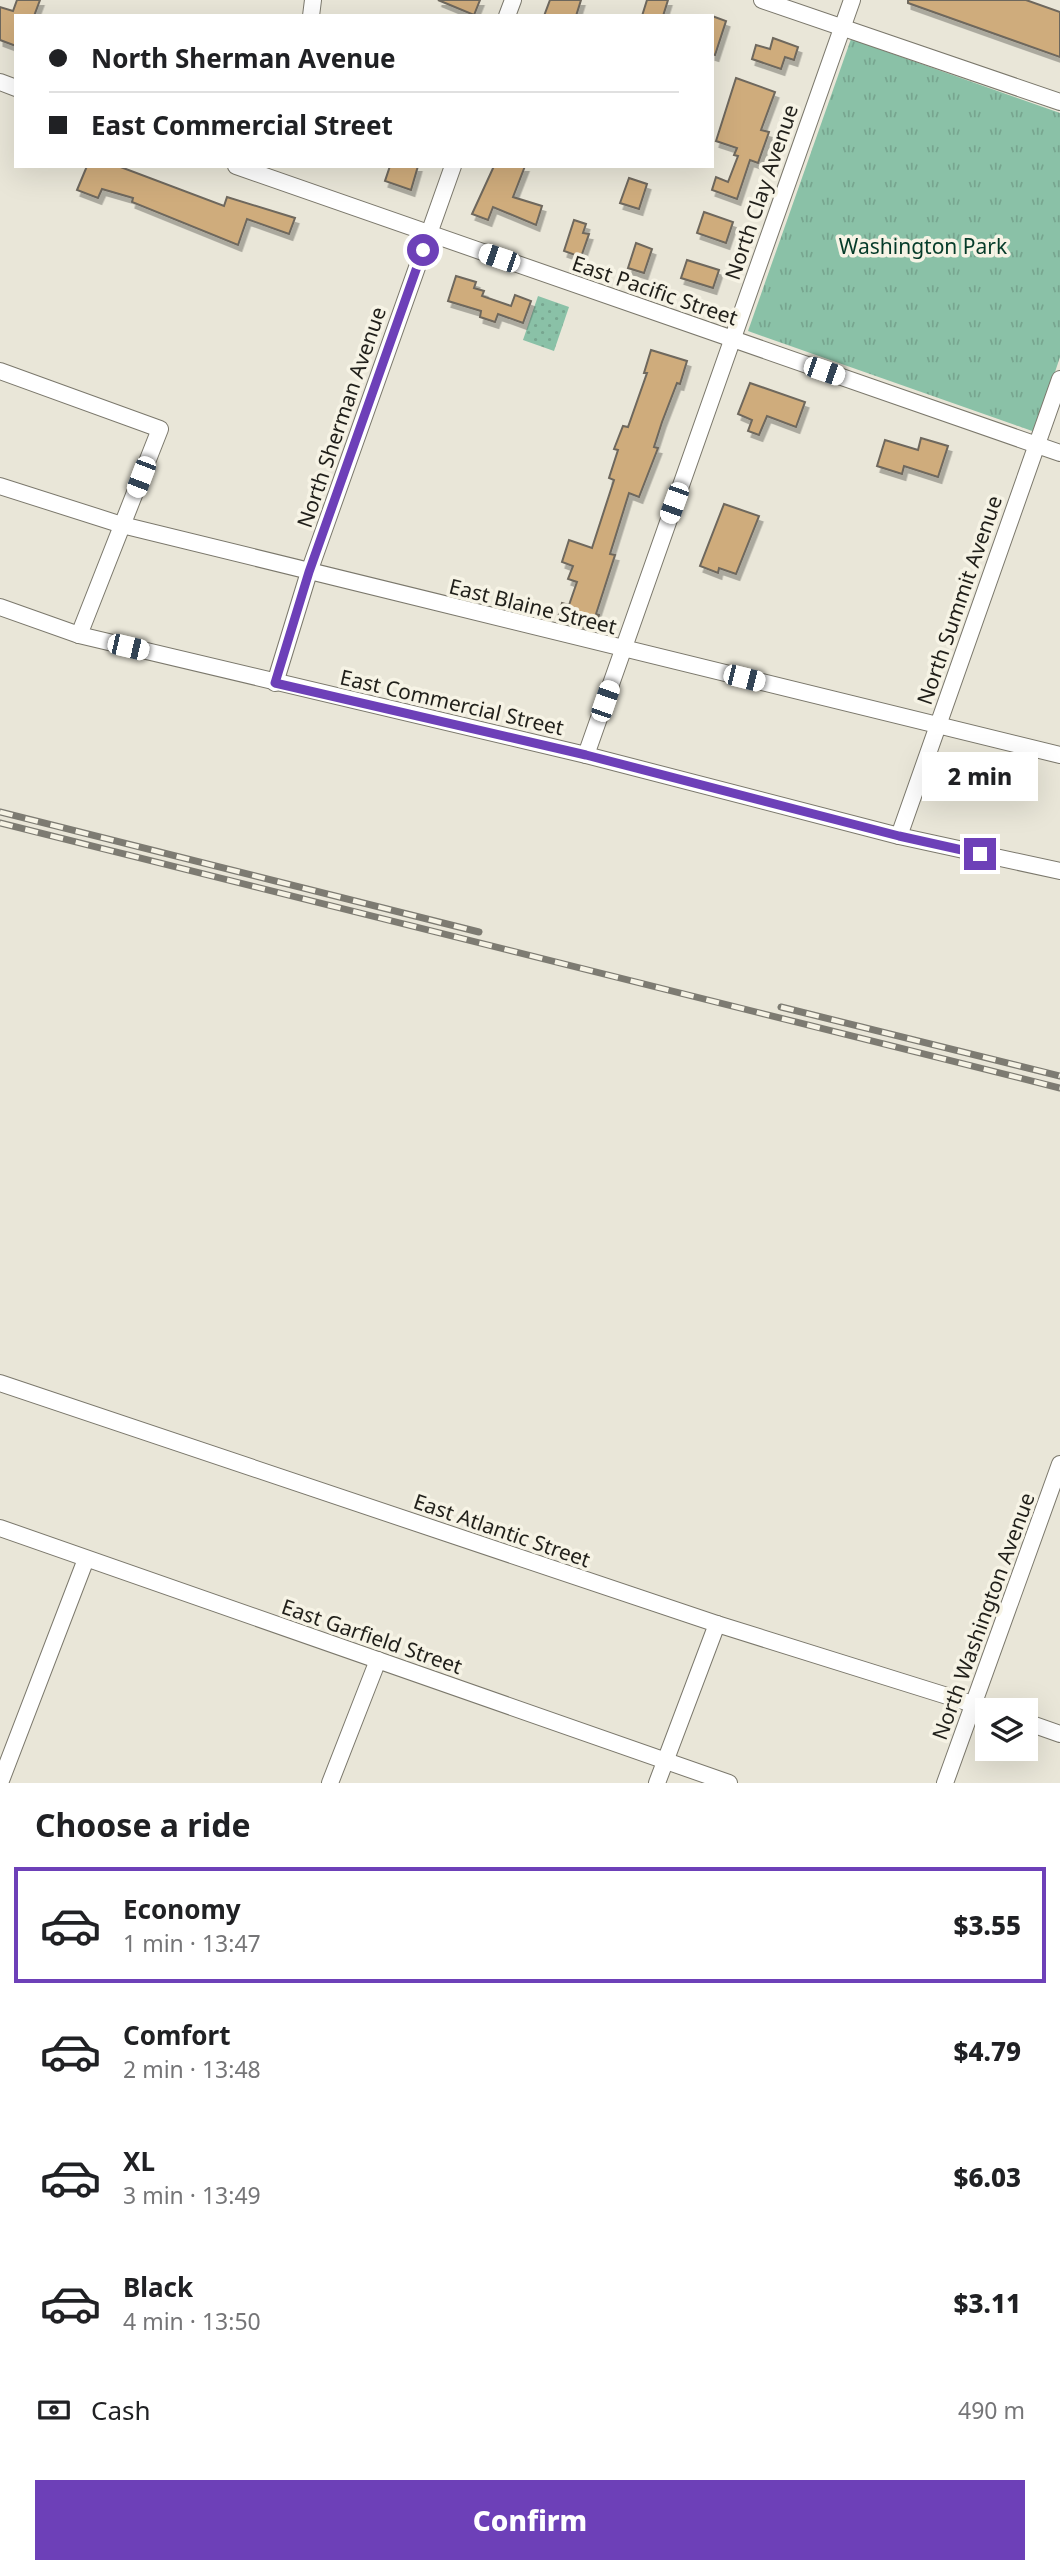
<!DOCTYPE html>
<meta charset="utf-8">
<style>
:root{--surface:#fff;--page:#f2f2f2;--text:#202124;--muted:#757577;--line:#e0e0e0;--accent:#6d40b8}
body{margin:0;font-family:"Noto Sans",sans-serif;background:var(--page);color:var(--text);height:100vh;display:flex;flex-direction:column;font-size:26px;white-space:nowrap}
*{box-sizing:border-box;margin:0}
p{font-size:23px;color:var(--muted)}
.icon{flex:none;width:38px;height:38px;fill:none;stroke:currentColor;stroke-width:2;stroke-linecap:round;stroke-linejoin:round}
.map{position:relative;height:1783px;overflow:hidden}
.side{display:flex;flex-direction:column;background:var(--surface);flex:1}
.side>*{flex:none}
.guide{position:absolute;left:14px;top:14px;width:700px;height:154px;border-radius:0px;box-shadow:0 7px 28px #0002;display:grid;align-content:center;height:154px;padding:0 35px;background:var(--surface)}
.buttons{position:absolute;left:975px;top:1698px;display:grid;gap:14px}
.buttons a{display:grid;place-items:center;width:63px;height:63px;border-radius:0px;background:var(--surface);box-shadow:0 7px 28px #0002;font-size:35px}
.end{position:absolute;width:32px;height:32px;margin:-16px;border:9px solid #6d40b8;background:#fff;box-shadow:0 0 0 4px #fff}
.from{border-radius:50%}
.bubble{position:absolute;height:49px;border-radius:0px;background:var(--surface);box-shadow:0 7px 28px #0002;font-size:23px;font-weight:800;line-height:49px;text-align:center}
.car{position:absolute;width:21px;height:42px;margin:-21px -10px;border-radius:9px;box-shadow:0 0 5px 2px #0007;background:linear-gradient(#fff 24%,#345 0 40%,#fff 0 76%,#345 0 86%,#fff 0)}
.guide b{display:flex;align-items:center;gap:24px;height:66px;font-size:26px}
.guide b+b{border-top:2px solid var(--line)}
.guide i{width:18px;height:18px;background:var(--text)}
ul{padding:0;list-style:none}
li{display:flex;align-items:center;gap:21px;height:116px;margin:0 14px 10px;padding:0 21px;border:4px solid transparent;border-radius:0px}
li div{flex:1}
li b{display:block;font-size:26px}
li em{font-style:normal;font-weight:800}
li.current{border-color:var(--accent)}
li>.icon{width:63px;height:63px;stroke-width:1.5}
h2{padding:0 35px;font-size:32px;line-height:84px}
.pay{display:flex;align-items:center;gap:18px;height:77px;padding:0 35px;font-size:26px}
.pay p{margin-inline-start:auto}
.primary-button{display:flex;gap:14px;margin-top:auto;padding:14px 35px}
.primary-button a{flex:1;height:80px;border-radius:0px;background:var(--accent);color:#fff;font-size:28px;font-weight:800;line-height:80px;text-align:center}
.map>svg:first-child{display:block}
.park{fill:url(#park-tufts)}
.garden{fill:url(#garden-dots)}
.building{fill:#cfac7b;stroke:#6e675d;stroke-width:2;filter:url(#shadow)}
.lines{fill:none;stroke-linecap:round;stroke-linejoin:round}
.minor-casing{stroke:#7b786c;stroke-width:18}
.minor{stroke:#fff;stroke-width:16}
.rail-casing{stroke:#7d7b72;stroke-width:7}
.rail{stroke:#f6f3e5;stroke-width:4.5;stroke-dasharray:13;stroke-linecap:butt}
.route{stroke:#6d40b8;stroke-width:9}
.labels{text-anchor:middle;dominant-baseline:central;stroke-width:7;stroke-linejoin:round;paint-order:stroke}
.street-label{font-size:21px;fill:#201f1a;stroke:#f6f3e5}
.park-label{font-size:21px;fill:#053b29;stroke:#f6f3e5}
</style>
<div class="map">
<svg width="1060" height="1783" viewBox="0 0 1060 1783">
<defs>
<pattern id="park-tufts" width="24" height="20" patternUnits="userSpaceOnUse" patternTransform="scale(1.75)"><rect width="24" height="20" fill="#8ac1a7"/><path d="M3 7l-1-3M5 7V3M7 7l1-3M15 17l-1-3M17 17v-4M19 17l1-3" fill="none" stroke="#77a58f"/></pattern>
<pattern id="garden-dots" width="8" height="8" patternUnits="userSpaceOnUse" patternTransform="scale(1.75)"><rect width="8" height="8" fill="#8ac1a7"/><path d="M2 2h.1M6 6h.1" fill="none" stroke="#77a58f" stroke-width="1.8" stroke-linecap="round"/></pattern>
<filter id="shadow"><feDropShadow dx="3.5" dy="6" stdDeviation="0" flood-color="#0004"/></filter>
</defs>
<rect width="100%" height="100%" fill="#e9e6d8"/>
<polygon class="park" points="851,39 1060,113 1060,357 1035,432 748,331"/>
<polygon class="garden" points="538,296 569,307 554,351 523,340"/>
<g class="building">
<polygon points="17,0 40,0 34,16 16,16 16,46 0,40 0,7 13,11"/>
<polygon points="438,0 480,0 474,15"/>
<polygon points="550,0 581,0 576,16 544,16"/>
<polygon points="647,0 668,0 663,16 642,16"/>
<polygon points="908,0 1026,0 1060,12 1060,57 908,3"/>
<polygon points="712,16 726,21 715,55 712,54"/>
<polygon points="773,38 798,47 794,60 785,57 781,69 752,59 756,45 770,49"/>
<polygon points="736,78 775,92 761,130 769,132 758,163 750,160 737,199 712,190 716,177 728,182 738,156 734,155 737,148 716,141"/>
<polygon points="87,166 118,166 224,206 227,197 295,218 289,234 247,219 238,245 132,202 133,198 102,189 98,198 77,190"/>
<polygon points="390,166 418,166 411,190 385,181"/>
<polygon points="494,166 525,166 513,197 542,206 536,225 493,207 488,220 472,214"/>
<polygon points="629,178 647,184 639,209 620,203"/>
<polygon points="704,212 733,222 726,243 697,233"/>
<polygon points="574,220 586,224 583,233 589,234 581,257 564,251"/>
<polygon points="636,243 652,249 644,273 628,268"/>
<polygon points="687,260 719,270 713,288 681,278"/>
<polygon points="456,276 476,282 474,288 484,291 482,296 511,306 515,295 531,301 523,323 498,314 495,322 480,317 481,311 448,301"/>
<polygon points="651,350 687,361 680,384 677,383 662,422 654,447 658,448 639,497 629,493 610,554 615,555 596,614 599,615 594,630 557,621 562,603 569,605 577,582 568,579 573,566 562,562 569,540 592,548 614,480 609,478 618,450 614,449 623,426 628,427 647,373 644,373"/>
<polygon points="750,383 805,402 796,427 767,416 759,435 748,431 752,420 738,414"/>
<polygon points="921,438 948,446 938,477 904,466 902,474 877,466 885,440 918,450"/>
<polygon points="724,504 759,516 736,574 719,568 718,573 700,566"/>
</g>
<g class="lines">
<g class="minor-casing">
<g id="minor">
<polyline points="762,0 1060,102"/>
<polyline points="311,16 313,0"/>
<polyline points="507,16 513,0"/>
<polyline points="0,82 16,88"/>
<polyline points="236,166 1060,453"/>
<polyline points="0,371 160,429 79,635"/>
<polyline points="0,486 122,525 1060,755"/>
<polyline points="0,607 79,635 586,755 899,836 1060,871"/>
<polyline points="275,683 309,572 453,166"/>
<polyline points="586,755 852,0"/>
<polyline points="899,836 1060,379"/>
<polyline points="0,1383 717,1624 992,1710"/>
<polyline points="0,1528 729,1783"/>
<polyline points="1026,1722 1060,1734"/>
<polyline points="0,1783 86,1559"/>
<polyline points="330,1783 378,1660"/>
<polyline points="657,1783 717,1624"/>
<polyline points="945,1783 1060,1464"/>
</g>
</g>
<use href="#minor" class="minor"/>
<g class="rail-casing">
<g id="rail">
<polyline points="0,812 479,932"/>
<polyline points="0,823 1060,1088"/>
<polyline points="781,1007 1060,1076"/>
</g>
</g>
<use href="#rail" class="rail"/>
</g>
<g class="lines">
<polyline class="route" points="423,250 309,572 275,683 586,755 899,836 980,854"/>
</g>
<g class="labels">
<g class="street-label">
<text transform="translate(761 192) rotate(-71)">North Clay Avenue</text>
<text transform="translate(655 290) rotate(19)">East Pacific Street</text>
<text transform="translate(341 417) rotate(-71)">North Sherman Avenue</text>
<text transform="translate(959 600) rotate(-71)">North Summit Avenue</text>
<text transform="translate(533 606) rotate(14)">East Blaine Street</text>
<text transform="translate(452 702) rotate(13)">East Commercial Street</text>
<text transform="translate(502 1530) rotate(19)">East Atlantic Street</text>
<text transform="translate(983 1616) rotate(-70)">North Washington Avenue</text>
<text transform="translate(372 1636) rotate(19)">East Garfield Street</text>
</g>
<g class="park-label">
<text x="923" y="246">Washington Park</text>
</g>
</g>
</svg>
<div class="buttons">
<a><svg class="icon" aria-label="layers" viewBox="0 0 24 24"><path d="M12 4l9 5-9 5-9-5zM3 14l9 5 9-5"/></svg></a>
</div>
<i class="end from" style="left:423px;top:250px"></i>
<i class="end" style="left:980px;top:854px"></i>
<div class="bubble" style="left:922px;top:752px;width:116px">2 min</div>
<i class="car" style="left:499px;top:258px;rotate:289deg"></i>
<i class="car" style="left:824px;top:371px;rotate:109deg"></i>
<i class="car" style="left:141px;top:477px;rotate:201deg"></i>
<i class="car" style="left:674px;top:503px;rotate:200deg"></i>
<i class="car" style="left:128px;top:647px;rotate:103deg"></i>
<i class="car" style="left:744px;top:678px;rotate:104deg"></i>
<i class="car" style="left:605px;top:701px;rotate:19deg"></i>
<div class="guide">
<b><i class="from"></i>North Sherman Avenue</b>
<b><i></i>East Commercial Street</b>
</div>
</div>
<section class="side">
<h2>Choose a ride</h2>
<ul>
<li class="current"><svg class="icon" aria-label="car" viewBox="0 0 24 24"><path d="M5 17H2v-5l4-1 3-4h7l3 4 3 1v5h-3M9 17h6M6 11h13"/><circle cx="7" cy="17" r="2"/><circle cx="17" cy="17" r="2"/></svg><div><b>Economy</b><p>1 min · 13:47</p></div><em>$3.55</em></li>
<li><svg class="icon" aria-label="car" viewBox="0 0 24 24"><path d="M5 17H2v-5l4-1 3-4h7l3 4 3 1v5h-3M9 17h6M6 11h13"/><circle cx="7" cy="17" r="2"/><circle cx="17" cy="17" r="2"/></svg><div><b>Comfort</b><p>2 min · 13:48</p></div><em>$4.79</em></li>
<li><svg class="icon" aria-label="car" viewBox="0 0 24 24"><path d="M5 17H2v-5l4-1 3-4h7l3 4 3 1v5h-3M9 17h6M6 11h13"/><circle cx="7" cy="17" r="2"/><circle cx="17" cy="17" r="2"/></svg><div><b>XL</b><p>3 min · 13:49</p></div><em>$6.03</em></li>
<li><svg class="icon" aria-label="car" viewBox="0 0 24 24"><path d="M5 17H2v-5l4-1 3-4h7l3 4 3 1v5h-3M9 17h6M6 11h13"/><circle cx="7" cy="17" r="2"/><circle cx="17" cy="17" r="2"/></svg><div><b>Black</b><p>4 min · 13:50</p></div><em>$3.11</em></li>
</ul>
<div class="pay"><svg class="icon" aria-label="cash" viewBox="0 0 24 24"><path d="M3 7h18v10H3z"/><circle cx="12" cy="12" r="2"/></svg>Cash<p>490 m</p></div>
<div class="primary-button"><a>Confirm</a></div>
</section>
